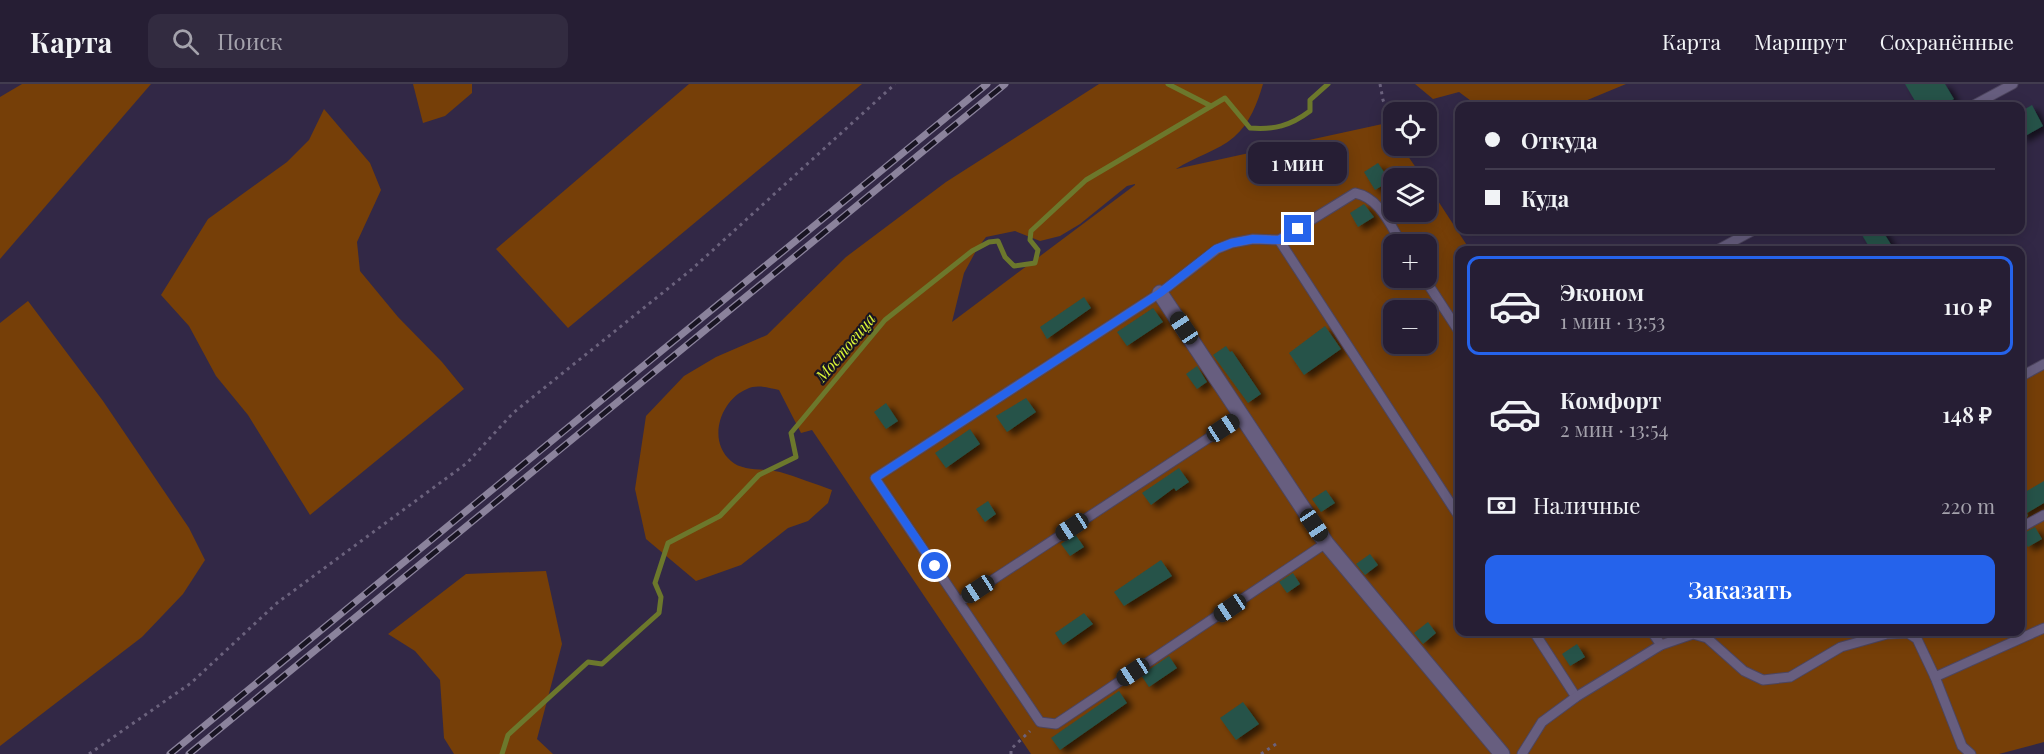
<!DOCTYPE html>
<html lang="ru">
<meta charset="utf-8">
<style>
:root{--surface:#261e34;--page:#322b40;--text:#f1f3f6;--muted:#a4a2ac;--line:#423c4f;--accent:#2563eb}
body{margin:0;font-family:"Playfair Display",serif;background:var(--page);color:var(--text);height:100vh;display:flex;flex-direction:column;font-size:22px;white-space:nowrap}
*{box-sizing:border-box;margin:0}
p{font-size:20px;color:var(--muted)}
.icon{flex:none;width:33px;height:33px;fill:none;stroke:currentColor;stroke-width:2;stroke-linecap:round;stroke-linejoin:round}
.map{position:relative;flex:1;overflow:hidden}
.sheet{position:absolute;left:1455px;top:162px;width:570px;height:390px;display:flex;flex-direction:column;background:var(--surface);border-radius:12px;box-shadow:0 3px 15px #0003,0 0 0 2px var(--line)}
.sheet>*{flex:none}
.hud{position:absolute;left:1455px;top:18px;width:570px;height:132px;border-radius:12px;box-shadow:0 3px 15px #0003,0 0 0 2px var(--line);display:grid;align-content:center;height:132px;padding:0 30px;background:var(--surface)}
.fabs{position:absolute;left:1383px;top:18px;display:grid;gap:12px}
.fabs a{display:grid;place-items:center;width:54px;height:54px;border-radius:12px;background:var(--surface);box-shadow:0 3px 15px #0003,0 0 0 2px var(--line);font-size:30px}
.end{position:absolute;width:27px;height:27px;margin:-14px;border:8px solid #2563eb;background:#fff;box-shadow:0 0 0 3px #fff}
.from{border-radius:50%}
.bubble{position:absolute;height:42px;border-radius:12px;background:var(--surface);box-shadow:0 3px 15px #0003,0 0 0 2px var(--line);font-size:20px;font-weight:600;line-height:42px;text-align:center}
.car{position:absolute;width:18px;height:36px;margin:-18px -9px;border-radius:8px;box-shadow:0 0 4px 2px #0007;background:linear-gradient(#222 24%,#8ab4d8 0 40%,#222 0 76%,#8ab4d8 0 86%,#222 0)}
.hud b{display:flex;align-items:center;gap:21px;height:57px;font-size:22px}
.hud b+b{border-top:2px solid var(--line)}
.hud i{width:15px;height:15px;background:var(--text)}
ul{padding:10px 0 0;list-style:none}
li{display:flex;align-items:center;gap:18px;height:99px;margin:0 12px 9px;padding:0 18px;border:3px solid transparent;border-radius:12px}
li div{flex:1}
li b{display:block;font-size:22px}
li em{font-style:normal;font-weight:600}
li.on{border-color:var(--accent)}
li>.icon{width:54px;height:54px;stroke-width:1.5}
.pay{display:flex;align-items:center;gap:15px;height:66px;padding:0 30px;font-size:22px}
.pay p{margin-inline-start:auto}
.cta{display:flex;gap:12px;margin-top:auto;padding:12px 30px}
.cta a{flex:1;height:69px;border-radius:12px;background:var(--accent);color:#fff;font-size:24px;font-weight:600;line-height:69px;text-align:center}
header{display:flex;align-items:center;gap:36px;box-sizing:border-box;height:84px;padding:0 30px;background:var(--surface);border-bottom:2px solid var(--line)}
header strong{font-size:28px}
nav{display:flex;gap:33px;margin-inline-start:auto;font-size:21px}
.search{width:420px;height:54px;background:var(--page);display:flex;align-items:center;gap:15px;box-sizing:border-box;padding:0 21px;border-radius:12px;color:var(--muted);font-size:22px}
.map>svg:first-child{display:block}
.green{fill:#763f08;fill-rule:evenodd}
.lines{fill:none;stroke-linecap:round;stroke-linejoin:round}
.stream{stroke:#6c782c;stroke-width:5}
.building{fill:#255349;filter:url(#shadow)}
.lane-casing{stroke:#4d455e;stroke-width:11}
.street-casing{stroke:#4d455e;stroke-width:17}
.path{stroke:#6b627d;stroke-width:3;stroke-dasharray:3 4.5;stroke-linecap:butt}
.lane{stroke:#675e7f;stroke-width:9}
.street{stroke:#675e7f;stroke-width:15}
.rail-casing{stroke:#8b839c;stroke-width:7}
.rail{stroke:#181422;stroke-width:4.5;stroke-dasharray:14;stroke-linecap:butt}
.route{stroke:#2563eb;stroke-width:8}
.labels{text-anchor:middle;dominant-baseline:central;stroke-width:4.5;stroke-linejoin:round;paint-order:stroke}
.water-label{font-size:16px;font-style:italic;fill:#daf437;stroke:#181422}
</style>
<header>
<strong>Карта</strong>
<div class="search"><svg class="icon" aria-label="search" viewBox="0 0 24 24"><circle cx="10" cy="10" r="6"/><path d="M15 15l6 6"/></svg>Поиск</div>
<nav><a>Карта</a><a>Маршрут</a><a>Сохранённые</a></nav>
</header>
<div class="map">
<svg width="2044" height="670" viewBox="0 0 2044 670">
<defs>
<filter id="shadow"><feDropShadow dx="6" dy="4" stdDeviation="3" flood-color="#0009"/></filter>
</defs>
<rect width="100%" height="100%" fill="#322846"/>
<g class="green">
<polygon points="22,0 151,0 0,175 0,13"/>
<polygon points="413,0 472,0 472,9 445,32 423,39"/>
<polygon points="689,0 862,0 568,244 496,165"/>
<path d="M1099,0H1263C1257,20 1250,39 1234,53C1218,67 1194,73 1176,85L1387,39L1393,49L1394,62H1401L1423,94H1394V128H1426L1427,100L1470,166H1460V548H2020L2021,291L2044,278V658L1999,670H1031L812,346L801,349L779,306C769,304 757,300 747,305C720,316 707,357 731,377C743,388 765,384 780,388C797,393 815,400 832,406L828,419L808,437L788,444L741,481L696,497L646,455L635,405L646,332L684,292L716,273L767,251L846,173L946,98ZM1135,100V101L952,238L964,189L977,165L986,153L1015,147L1040,157L1060,152L1080,140L1127,102ZM1394,160H1426V194H1394ZM1394,226H1426V260H1394Z"/>
<polygon points="1415,0 1626,0 1573,22 1478,22 1459,8 1433,15"/>
<polygon points="324,25 370,79 381,106 357,158 360,187 398,233 442,278 464,305 310,431 248,331 216,292 189,242 161,211 208,135 287,78 309,56"/>
<polygon points="28,217 103,317 189,444 205,476 183,510 142,553 0,662 0,239"/>
<polygon points="546,487 562,560 537,655 553,670 454,670 444,654 440,596 415,567 388,550 466,490"/>
</g>
<g class="lines">
<g class="stream">
<polyline points="1168,0 1211,22"/>
<path d="M502,670L508,651L588,578L602,580L659,529L661,513L655,499L668,459L720,432L759,391L796,373L791,349L885,236L972,167L989,158L998,157L1005,173L1014,182L1035,179L1038,166L1030,156L1031,147L1086,96L1225,14L1250,44C1274,46 1290,42 1310,27V16L1328,0"/>
</g>
</g>
<g class="building">
<polygon points="1905,0 1945,0 1954,15 1941,22 1918,22"/>
<polygon points="2032,21 2043,42 2020,55 2020,28"/>
<polygon points="1378,79 1390,97 1375,106 1364,88"/>
<polygon points="1364,120 1374,133 1358,143 1350,129"/>
<polygon points="1859,146 1882,146 1892,162 1883,166 1871,166"/>
<polygon points="1084,213 1091,224 1047,255 1040,243"/>
<polygon points="1153,224 1163,238 1127,262 1117,248"/>
<polygon points="1325,242 1341,265 1304,291 1289,269"/>
<polygon points="1226,262 1230,268 1232,267 1261,310 1248,319 1213,271"/>
<polygon points="1197,282 1207,298 1197,305 1186,290"/>
<polygon points="1026,314 1036,328 1007,348 996,332"/>
<polygon points="886,319 898,337 886,345 874,328"/>
<polygon points="970,345 980,360 946,384 935,369"/>
<polygon points="1179,384 1189,398 1176,407 1174,404 1151,421 1142,409"/>
<polygon points="2044,397 2044,419 2027,429 2028,432 2020,436 2020,411"/>
<polygon points="1326,406 1335,419 1321,428 1312,415"/>
<polygon points="988,417 996,430 985,438 976,425"/>
<polygon points="2035,443 2042,455 2028,463 2021,451"/>
<polygon points="1075,450 1084,463 1070,472 1061,460"/>
<polygon points="1370,470 1378,481 1365,491 1356,480"/>
<polygon points="1161,476 1172,492 1124,522 1114,508"/>
<polygon points="1293,489 1300,500 1287,509 1279,498"/>
<polygon points="1084,529 1093,540 1063,561 1055,549"/>
<polygon points="1428,538 1436,549 1423,560 1414,549"/>
<polygon points="1577,560 1585,573 1570,582 1562,570"/>
<polygon points="1169,572 1177,584 1149,603 1141,591"/>
<polygon points="1119,607 1127,619 1060,666 1051,654"/>
<polygon points="1243,618 1259,640 1236,656 1220,634"/>
</g>
<g class="lines">
<g class="lane-casing">
<g id="lane">
<polyline points="1972,22 2013,0"/>
<polyline points="1279,156 1460,434"/>
<polyline points="1717,166 1754,146"/>
<polyline points="1424,194 1460,249"/>
<polyline points="2020,293 2044,280"/>
<polyline points="2020,444 2044,431"/>
<path d="M1326,459L1056,640L1040,638L875,394L1160,209L1217,165L1232,159L1253,155L1279,156L1355,109C1380,114 1390,141 1402,160"/>
<polyline points="959,518 1242,332"/>
<polyline points="1534,548 1576,613"/>
<polyline points="1652,548 1661,561"/>
<polyline points="1935,593 1962,662 1971,670"/>
<polyline points="1522,670 1542,638 1576,613 1661,561 1693,550 1707,554 1744,587 1763,596 1790,593 1841,563 1887,550 1908,549 1917,555 1935,593 2044,544"/>
</g>
</g>
<g class="street-casing">
<polyline id="street" points="1160,209 1326,459 1502,670"/>
</g>
<g class="path">
<polyline points="1380,0 1383,16 1391,38"/>
<polyline points="89,670 191,599 277,519 467,379 513,329 691,186 895,0"/>
<polyline points="1011,670 1011,665 1030,647"/>
<polyline points="1261,670 1276,660"/>
</g>
<use href="#lane" class="lane"/>
<use href="#street" class="street"/>
<g class="rail-casing">
<g id="rail">
<polyline points="170,670 987,0"/>
<polyline points="189,670 1005,0"/>
</g>
</g>
<use href="#rail" class="rail"/>
</g>
<g class="lines">
<polyline class="route" points="935,482 875,394 1160,209 1216,165 1232,159 1253,155 1279,156 1298,145"/>
</g>
<g class="labels">
<g class="water-label">
<text transform="translate(845 263) rotate(-50)">Мостовица</text>
</g>
</g>
</svg>
<div class="fabs">
<a><svg class="icon" aria-label="locate" viewBox="0 0 24 24"><circle cx="12" cy="12" r="6"/><path d="M12 2v4M12 18v4M2 12h4M18 12h4"/></svg></a>
<a><svg class="icon" aria-label="layers" viewBox="0 0 24 24"><path d="M12 4l9 5-9 5-9-5zM3 14l9 5 9-5"/></svg></a>
<a>+</a>
<a>−</a>
</div>
<i class="end from" style="left:935px;top:482px"></i>
<i class="end" style="left:1298px;top:145px"></i>
<div class="bubble" style="left:1248px;top:58px;width:99px">1 мин</div>
<i class="car" style="left:1184px;top:244px;rotate:326deg"></i>
<i class="car" style="left:1223px;top:344px;rotate:57deg"></i>
<i class="car" style="left:1314px;top:441px;rotate:146deg"></i>
<i class="car" style="left:1072px;top:443px;rotate:237deg"></i>
<i class="car" style="left:978px;top:505px;rotate:237deg"></i>
<i class="car" style="left:1230px;top:524px;rotate:236deg"></i>
<i class="car" style="left:1133px;top:588px;rotate:237deg"></i>
<div class="hud">
<b><i class="from"></i>Откуда</b>
<b><i></i>Куда</b>
</div>
<section class="sheet">
<ul>
<li class="on"><svg class="icon" aria-label="car" viewBox="0 0 24 24"><path d="M5 17H2v-5l4-1 3-4h7l3 4 3 1v5h-3M9 17h6M6 11h13"/><circle cx="7" cy="17" r="2"/><circle cx="17" cy="17" r="2"/></svg><div><b>Эконом</b><p>1 мин · 13:53</p></div><em>110 ₽</em></li>
<li><svg class="icon" aria-label="car" viewBox="0 0 24 24"><path d="M5 17H2v-5l4-1 3-4h7l3 4 3 1v5h-3M9 17h6M6 11h13"/><circle cx="7" cy="17" r="2"/><circle cx="17" cy="17" r="2"/></svg><div><b>Комфорт</b><p>2 мин · 13:54</p></div><em>148 ₽</em></li>
</ul>
<div class="pay"><svg class="icon" aria-label="cash" viewBox="0 0 24 24"><path d="M3 7h18v10H3z"/><circle cx="12" cy="12" r="2"/></svg>Наличные<p>220 m</p></div>
<div class="cta"><a>Заказать</a></div>
</section>
</div>
